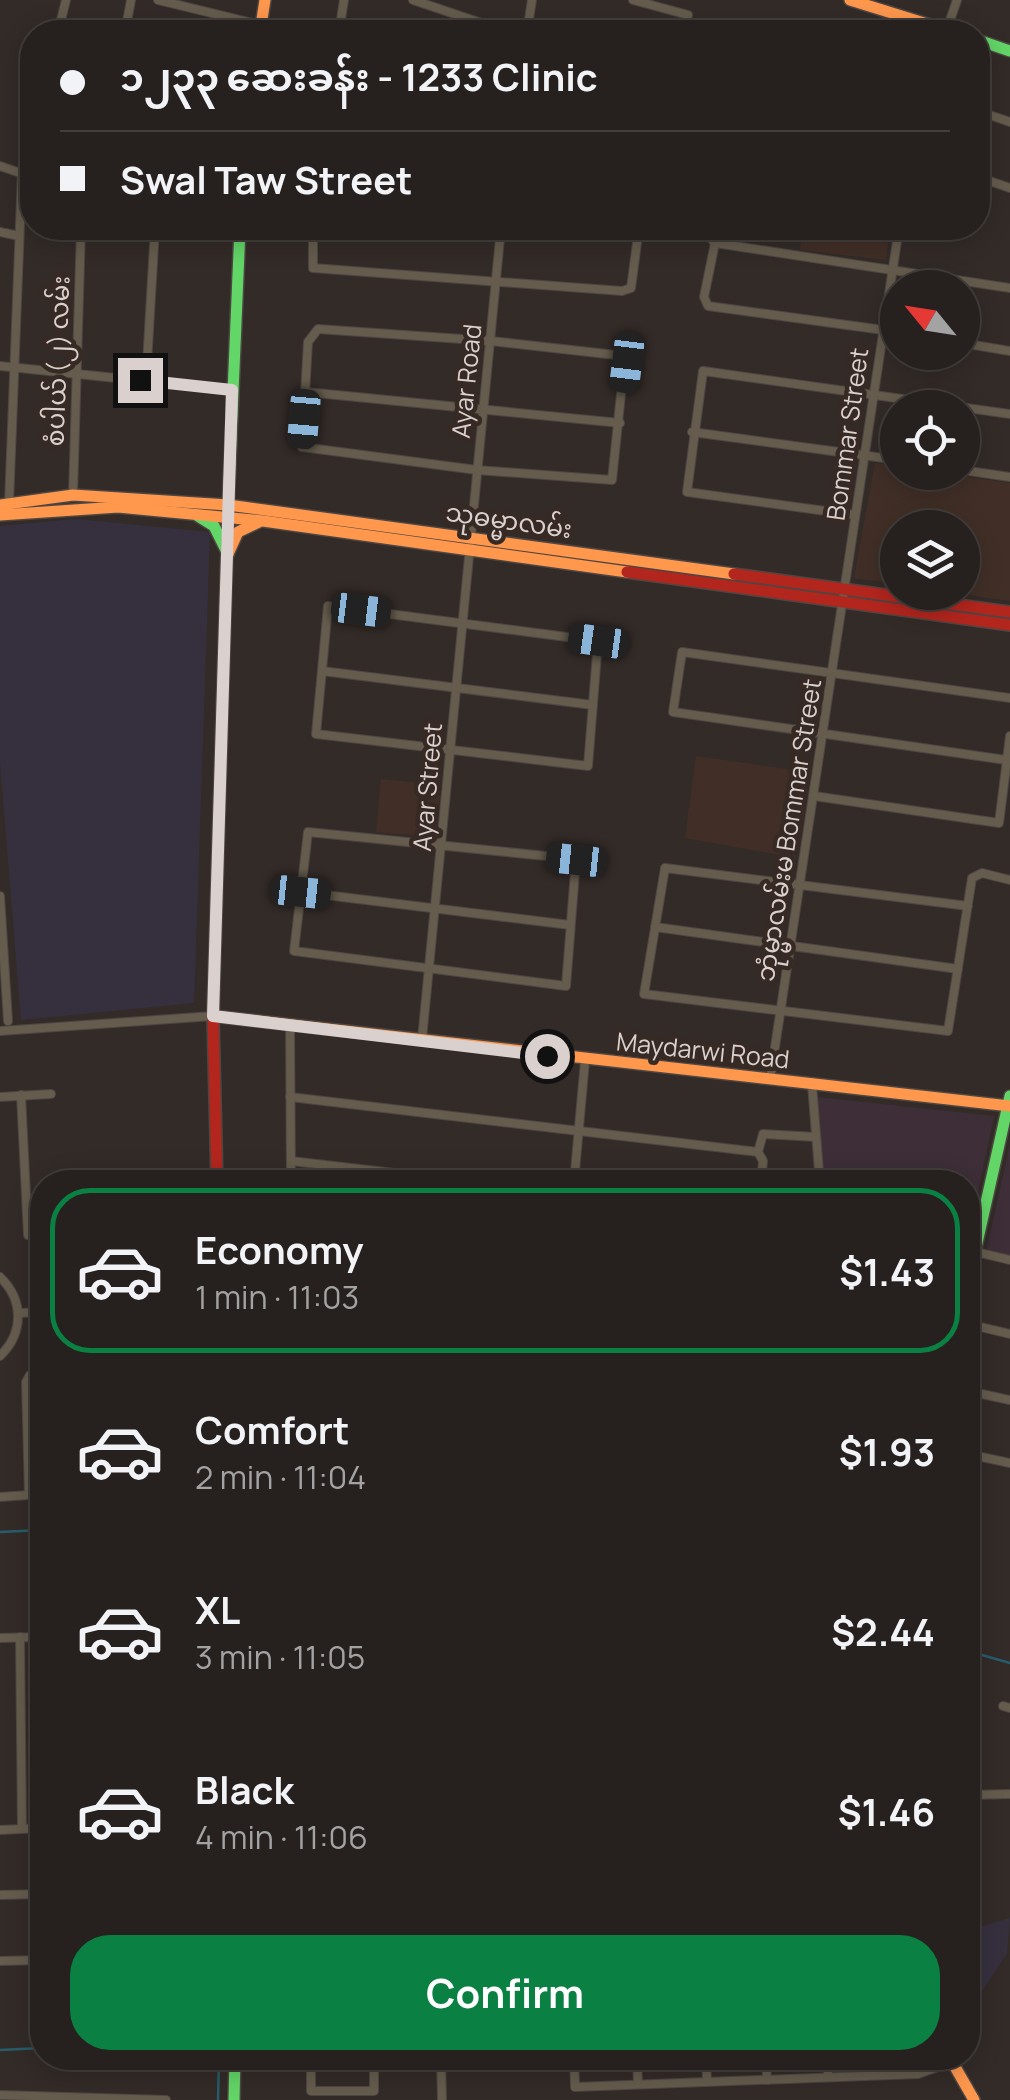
<!DOCTYPE html>
<meta charset="utf-8">
<style>
:root{--surface:#26201e;--page:#2e2827;--text:#f1f3f6;--muted:#a4a3a4;--line:#423e3c;--accent:#0b8043}
body{margin:0;font-family:Manrope,"Noto Sans Myanmar",sans-serif;background:var(--page);color:var(--text);height:100vh;display:flex;flex-direction:column;font-size:38px;white-space:nowrap}
*{box-sizing:border-box;margin:0}
p{font-size:32px;color:var(--muted)}
.icon{flex:none;width:55px;height:55px;fill:none;stroke:currentColor;stroke-width:2;stroke-linecap:round;stroke-linejoin:round}
.map{position:relative;flex:1;overflow:hidden}
.drawer{position:absolute;left:30px;top:1170px;width:950px;height:900px;display:flex;flex-direction:column;background:var(--surface);border-radius:40px;box-shadow:0 5px 25px #0003,0 0 0 2px var(--line)}
.drawer>*{flex:none}
.hud{position:absolute;left:20px;top:20px;width:970px;height:220px;border-radius:40px;box-shadow:0 5px 25px #0003,0 0 0 2px var(--line);display:grid;align-content:center;height:220px;padding:0 40px;background:var(--surface)}
.needle{width:65px;rotate:300deg}
.tools{position:absolute;left:880px;top:270px;display:grid;gap:20px}
.tools a{display:grid;place-items:center;width:100px;height:100px;border-radius:50%;background:var(--surface);box-shadow:0 5px 25px #0003,0 0 0 2px var(--line);font-size:50px}
.end{position:absolute;width:45px;height:45px;margin:-22px;border:12px solid #dad1ce;background:#111;box-shadow:0 0 0 5px #111}
.from{border-radius:50%}
.car{position:absolute;width:30px;height:60px;margin:-30px -15px;border-radius:12px;box-shadow:0 0 8px 2px #0007;background:linear-gradient(#222 24%,#8ab4d8 0 40%,#222 0 76%,#8ab4d8 0 86%,#222 0)}
.hud b{display:flex;align-items:center;gap:35px;height:95px;font-size:38px}
.hud b+b{border-top:2px solid var(--line)}
.hud i{width:25px;height:25px;background:var(--text)}
ul{padding:18px 0 0;list-style:none}
li{display:flex;align-items:center;gap:30px;height:165px;margin:0 20px 15px;padding:0 20px;border:5px solid transparent;border-radius:40px}
li div{flex:1}
li b{display:block;font-size:38px}
li em{font-style:normal;font-weight:700}
li.on{border-color:var(--accent)}
li>.icon{width:90px;height:90px;stroke-width:1.5}
.primary-button{display:flex;gap:20px;margin-top:auto;padding:20px 40px}
.primary-button a{flex:1;height:115px;border-radius:40px;background:var(--accent);color:#fff;font-size:40px;font-weight:700;line-height:115px;text-align:center}
.map>svg:first-child{display:block}
.commercial{fill:#3d2e38}
.industrial{fill:#36303e}
.built{fill:#412f27}
.lines{fill:none;stroke-linecap:round;stroke-linejoin:round}
.stream{stroke:#275d6c;stroke-width:2.5}
.street-casing{stroke:#4d4643;stroke-width:10}
.fast-casing{stroke:#4d4643;stroke-width:14}
.slow-casing{stroke:#4d4643;stroke-width:14}
.jam-casing{stroke:#4d4643;stroke-width:14}
.street{stroke:#655c4d;stroke-width:8}
.fast{stroke:#63d668;stroke-width:11}
.slow{stroke:#ff974d;stroke-width:11}
.jam{stroke:#b3261e;stroke-width:11}
.route{stroke:#dad1ce;stroke-width:12}
.labels{text-anchor:middle;dominant-baseline:central;stroke-width:9;stroke-linejoin:round;paint-order:stroke}
.street-label{font-size:25px;fill:#dad1ce;stroke:#372a24}
</style>
<div class="map">
<svg width="1010" height="2100" viewBox="0 0 1010 2100">
<rect width="100%" height="100%" fill="#332b28"/>
<g class="commercial">
<polygon points="808,1096 994,1116 968,1239 968,1182 814,1182"/>
<polygon points="1010,1145 1010,1259 986,1252"/>
</g>
<g class="industrial">
<polygon points="76,519 210,532 194,1003 21,1020 0,762 0,526"/>
<polygon points="1010,1918 1007,1953 968,2013 968,1930"/>
</g>
<g class="built">
<polygon points="803,228 890,228 886,260 800,250"/>
<polygon points="875,463 897,466 898,472 940,473 1010,483 1010,601 954,593 962,592 962,528 898,528 897,584 854,578"/>
<polygon points="696,756 808,772 796,858 685,838"/>
<polygon points="381,779 441,785 436,837 376,832"/>
</g>
<g class="lines">
<g class="stream">
<polyline points="0,1532 42,1530"/>
<polyline points="968,1651 1010,1663"/>
<polyline points="0,2050 42,2048"/>
<polyline points="218,2100 219,2058"/>
</g>
<g class="street-casing">
<g id="street">
<polyline points="158,0 261,25"/>
<polyline points="413,0 508,32"/>
<polyline points="633,0 688,15 683,32"/>
<polyline points="58,32 66,0"/>
<polyline points="125,32 131,0"/>
<polyline points="339,32 344,0"/>
<polyline points="527,32 532,0"/>
<polyline points="946,32 957,0"/>
<polyline points="978,111 1010,122"/>
<polyline points="0,166 32,177"/>
<polyline points="978,177 1010,188"/>
<polyline points="313,228 313,268 622,291 631,288 639,228"/>
<polyline points="655,228 708,235 715,243"/>
<polyline points="0,232 19,236"/>
<polyline points="715,243 1010,288"/>
<polyline points="715,243 704,297 708,306 898,332"/>
<polygon points="318,329 491,341 625,356 612,480 477,470 302,447 308,342"/>
<polyline points="962,343 1010,351"/>
<polyline points="0,366 232,390"/>
<polyline points="146,381 155,228"/>
<polyline points="306,392 620,423"/>
<polyline points="692,432 898,460"/>
<polyline points="962,470 1010,477"/>
<polyline points="73,495 81,228"/>
<polyline points="9,503 22,174 32,133"/>
<polyline points="855,515 687,492 703,371 1010,414"/>
<polygon points="328,606 598,641 588,766 316,734"/>
<polyline points="322,671 593,705"/>
<polyline points="1006,760 673,712 682,652 1010,698"/>
<polyline points="814,796 999,823 1010,736"/>
<polygon points="308,832 576,859 566,986 294,951"/>
<polyline points="301,892 570,925"/>
<polyline points="0,896 8,1021"/>
<polyline points="968,906 665,868 644,994 948,1031 972,878 982,873 1010,880"/>
<polyline points="655,927 958,969"/>
<polyline points="290,1023 291,1182"/>
<polyline points="0,1031 213,1016"/>
<polyline points="422,1039 501,228"/>
<polyline points="770,1080 899,228"/>
<polyline points="812,1085 820,1182"/>
<polyline points="21,1095 28,1235 42,1237"/>
<polyline points="0,1097 51,1094"/>
<polyline points="290,1097 758,1152"/>
<polyline points="291,1161 471,1182"/>
<polyline points="574,1182 585,1061"/>
<polyline points="761,1182 763,1161 758,1152 763,1134 816,1137"/>
<polyline points="968,1250 1010,1260"/>
<path d="M0,1277C24,1300 24,1333 0,1356"/>
<polyline points="20,1313 42,1312"/>
<polyline points="968,1324 1010,1334"/>
<polyline points="968,1391 1010,1400"/>
<polyline points="968,1454 1010,1463"/>
<polyline points="29,1495 26,1382 30,1375 42,1372"/>
<polyline points="0,1497 42,1494"/>
<polyline points="20,1637 22,1829"/>
<polyline points="0,1638 42,1637"/>
<polyline points="1003,1706 1010,1708"/>
<polyline points="968,1795 1010,1794"/>
<polyline points="0,1830 42,1828"/>
<polyline points="0,1895 42,1894"/>
<polyline points="0,1961 42,1960"/>
<polyline points="311,2058 311,2091 374,2091 374,2058"/>
<polyline points="441,2058 442,2100"/>
<polyline points="574,2058 575,2087 918,2074 952,2062"/>
<polyline points="637,2058 638,2084"/>
<polyline points="706,2058 707,2080"/>
<polyline points="766,2058 767,2080"/>
<polyline points="828,2058 828,2077"/>
<polyline points="895,2074 895,2058"/>
<polyline points="0,2095 166,2100"/>
</g>
</g>
<g class="fast-casing">
<g id="fast">
<polyline points="978,40 1010,51"/>
<polyline points="228,510 240,228"/>
<polyline points="198,516 214,526 228,554"/>
<polyline points="968,1283 1010,1096"/>
<polyline points="234,2100 235,2058"/>
</g>
</g>
<g class="slow-casing">
<g id="slow">
<polyline points="850,0 953,32"/>
<polyline points="260,32 265,0"/>
<polyline points="0,505 73,495 228,505 734,574"/>
<polyline points="0,515 118,507 263,521 627,572"/>
<polyline points="228,554 238,532 259,522"/>
<polyline points="213,1016 1010,1106"/>
<polyline points="950,2058 974,2100"/>
</g>
</g>
<g class="jam-casing">
<g id="jam">
<polyline points="627,572 1010,625"/>
<polyline points="734,574 1010,612"/>
<polyline points="217,1182 213,1016 228,517"/>
</g>
</g>
<use href="#street" class="street"/>
<use href="#fast" class="fast"/>
<use href="#slow" class="slow"/>
<use href="#jam" class="jam"/>
</g>
<g class="lines">
<polyline class="route" points="140,380 232,390 213,1016 547,1056"/>
</g>
<g class="labels">
<g class="street-label">
<text transform="translate(57 361) rotate(-88)">စံပါယ် (၂) လမ်း</text>
<text transform="translate(466 381) rotate(-84)">Ayar Road</text>
<text transform="translate(847 434) rotate(-82)">Bommar Street</text>
<text transform="translate(509 520) rotate(8)">သုဓမ္မာလမ်း</text>
<text transform="translate(427 787) rotate(-85)">Ayar Street</text>
<text transform="translate(788 830) rotate(-81)">ဘုံမ္မာလမ်းမ Bommar Street</text>
<text transform="translate(703 1050) rotate(6)">Maydarwi Road</text>
</g>
</g>
</svg>
<div class="tools">
<a><svg class="needle" viewBox="-14 -14 28 28"><path d="M0-13l5 13h-10z" fill="#e53935"/><path d="M0 13l5-13h-10z" fill="#a4a3a4"/></svg></a>
<a><svg class="icon" aria-label="locate" viewBox="0 0 24 24"><circle cx="12" cy="12" r="6"/><path d="M12 2v4M12 18v4M2 12h4M18 12h4"/></svg></a>
<a><svg class="icon" aria-label="layers" viewBox="0 0 24 24"><path d="M12 4l9 5-9 5-9-5zM3 14l9 5 9-5"/></svg></a>
</div>
<i class="end from" style="left:547px;top:1056px"></i>
<i class="end" style="left:140px;top:380px"></i>
<i class="car" style="left:627px;top:363px;rotate:187deg"></i>
<i class="car" style="left:304px;top:419px;rotate:185deg"></i>
<i class="car" style="left:361px;top:610px;rotate:97deg"></i>
<i class="car" style="left:598px;top:641px;rotate:278deg"></i>
<i class="car" style="left:576px;top:860px;rotate:276deg"></i>
<i class="car" style="left:301px;top:892px;rotate:96deg"></i>
<div class="hud">
<b><i class="from"></i>၁၂၃၃ ဆေးခန်း - 1233 Clinic</b>
<b><i></i>Swal Taw Street</b>
</div>
<section class="drawer">
<ul>
<li class="on"><svg class="icon" aria-label="car" viewBox="0 0 24 24"><path d="M5 17H2v-5l4-1 3-4h7l3 4 3 1v5h-3M9 17h6M6 11h13"/><circle cx="7" cy="17" r="2"/><circle cx="17" cy="17" r="2"/></svg><div><b>Economy</b><p>1 min · 11:03</p></div><em>$1.43</em></li>
<li><svg class="icon" aria-label="car" viewBox="0 0 24 24"><path d="M5 17H2v-5l4-1 3-4h7l3 4 3 1v5h-3M9 17h6M6 11h13"/><circle cx="7" cy="17" r="2"/><circle cx="17" cy="17" r="2"/></svg><div><b>Comfort</b><p>2 min · 11:04</p></div><em>$1.93</em></li>
<li><svg class="icon" aria-label="car" viewBox="0 0 24 24"><path d="M5 17H2v-5l4-1 3-4h7l3 4 3 1v5h-3M9 17h6M6 11h13"/><circle cx="7" cy="17" r="2"/><circle cx="17" cy="17" r="2"/></svg><div><b>XL</b><p>3 min · 11:05</p></div><em>$2.44</em></li>
<li><svg class="icon" aria-label="car" viewBox="0 0 24 24"><path d="M5 17H2v-5l4-1 3-4h7l3 4 3 1v5h-3M9 17h6M6 11h13"/><circle cx="7" cy="17" r="2"/><circle cx="17" cy="17" r="2"/></svg><div><b>Black</b><p>4 min · 11:06</p></div><em>$1.46</em></li>
</ul>
<div class="primary-button"><a>Confirm</a></div>
</section>
</div>
